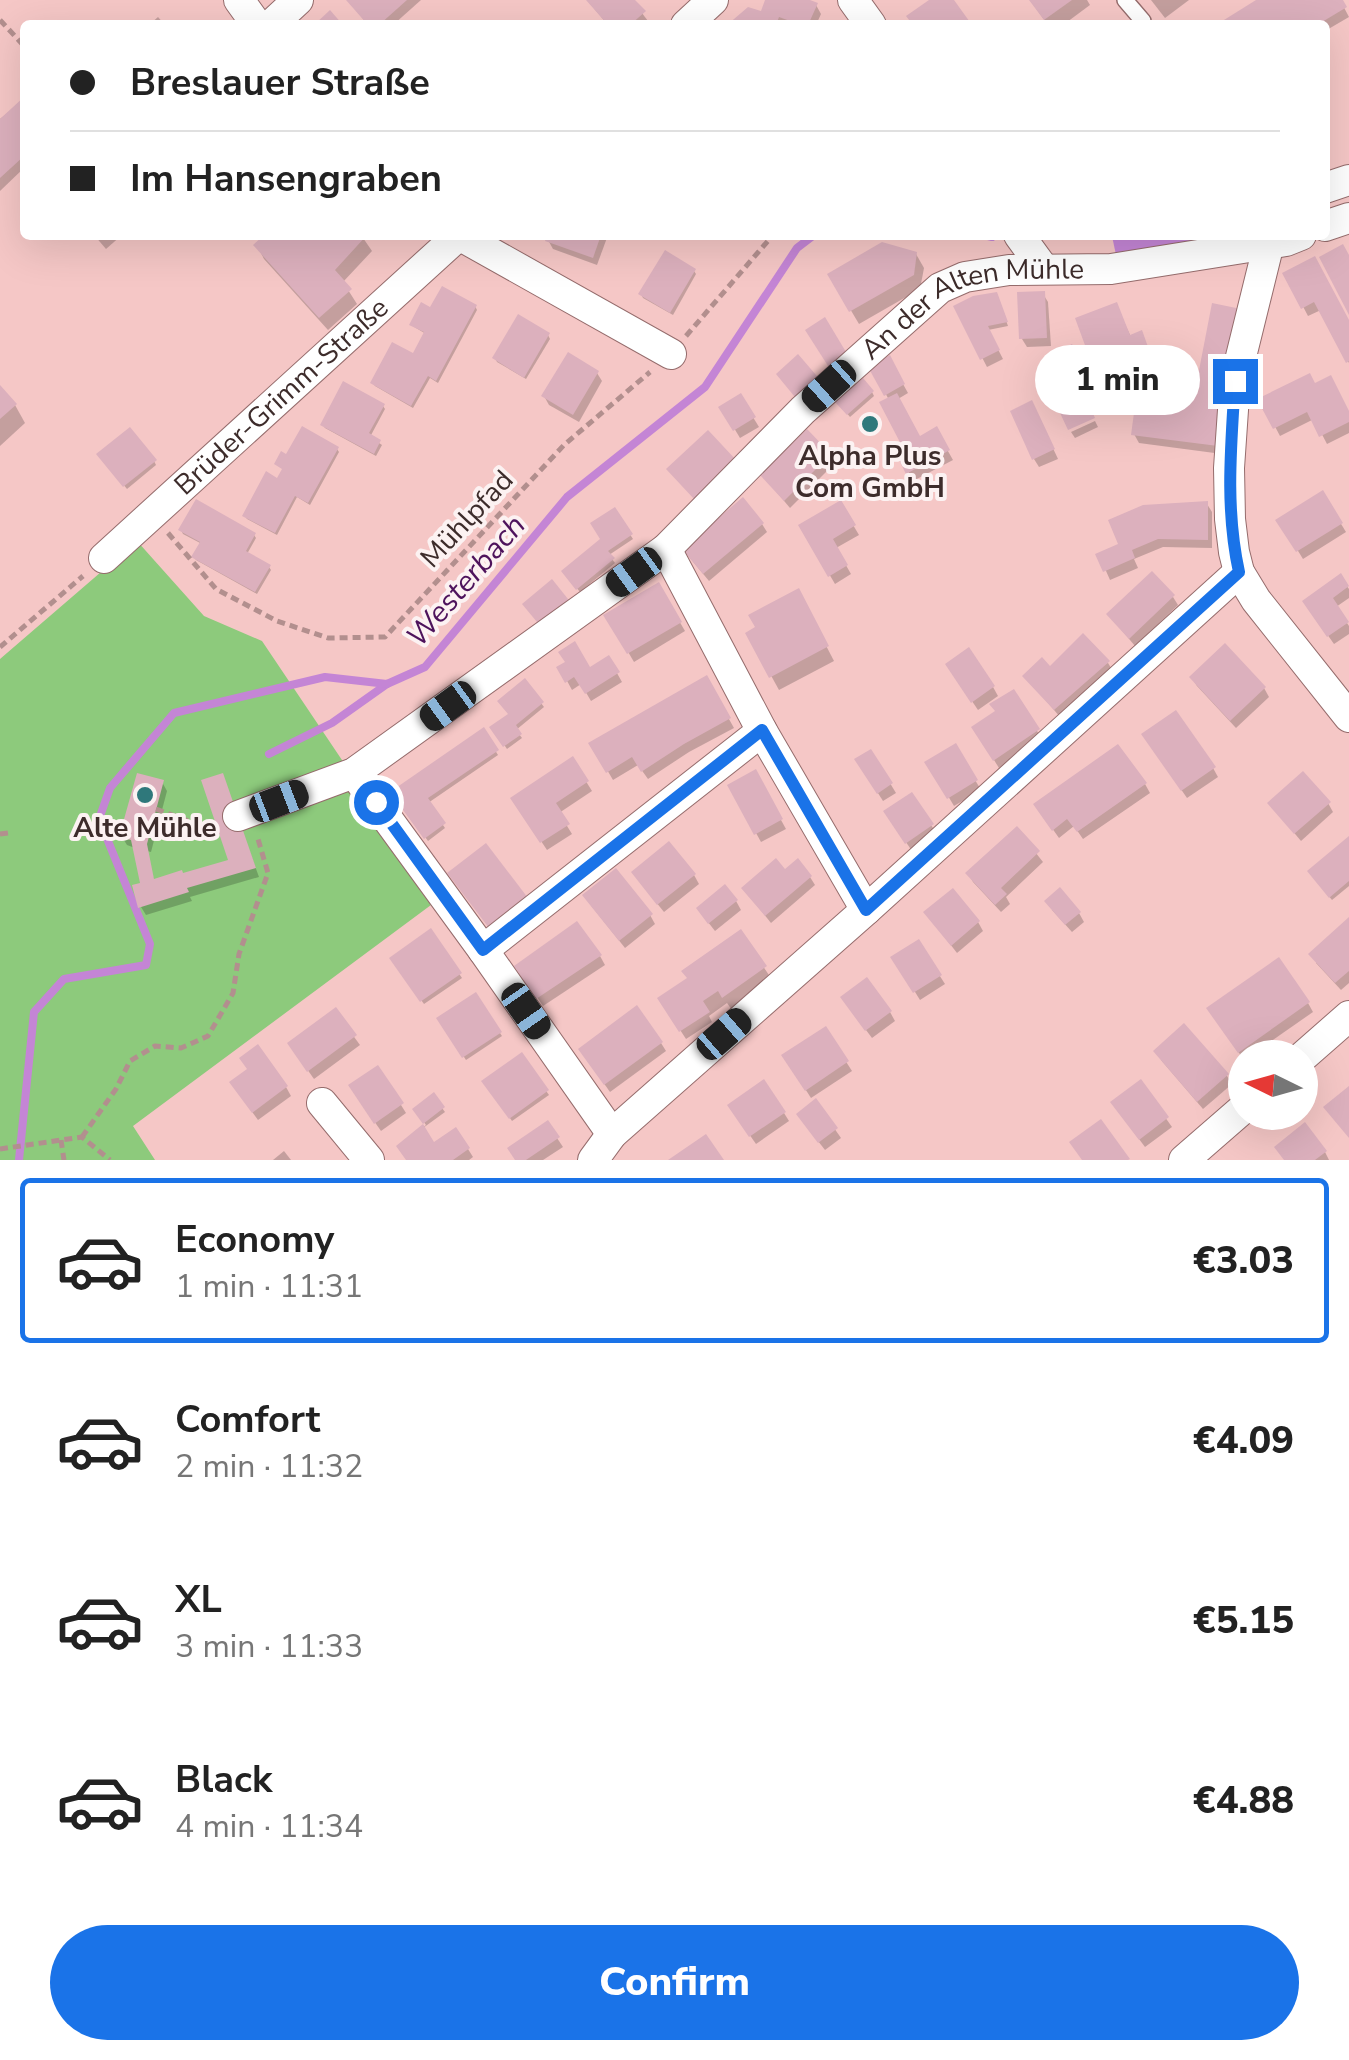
<!DOCTYPE html>
<meta charset="utf-8">
<style>
:root{--surface:#fff;--page:#f2f2f2;--text:#222;--muted:#767676;--line:#e0e0e0;--accent:#1a73e8}
body{margin:0;font-family:"Nunito Sans",sans-serif;background:var(--page);color:var(--text);height:100vh;display:flex;flex-direction:column;font-size:38px;white-space:nowrap}
*{box-sizing:border-box;margin:0}
p{font-size:32px;color:var(--muted)}
.icon{flex:none;width:55px;height:55px;fill:none;stroke:currentColor;stroke-width:2;stroke-linecap:round;stroke-linejoin:round}
.map{position:relative;height:1160px;overflow:hidden}
.sheet{display:flex;flex-direction:column;background:var(--surface);flex:1}
.sheet>*{flex:none}
.top-card{position:absolute;left:20px;top:20px;width:1310px;height:220px;border-radius:10px;box-shadow:0 10px 40px #0002;display:grid;align-content:center;height:220px;padding:0 50px;background:var(--surface)}
.needle{width:65px;rotate:275deg}
.buttons{position:absolute;left:1228px;top:1040px;display:grid;gap:20px}
.buttons a{display:grid;place-items:center;width:90px;height:90px;border-radius:50%;background:var(--surface);box-shadow:0 10px 40px #0002;font-size:50px}
.end{position:absolute;width:45px;height:45px;margin:-22px;border:12px solid #1a73e8;background:#fff;box-shadow:0 0 0 5px #fff}
.from{border-radius:50%}
.bubble{position:absolute;height:70px;border-radius:35px;background:var(--surface);box-shadow:0 10px 40px #0002;font-size:32px;font-weight:800;line-height:70px;text-align:center}
.car{position:absolute;width:30px;height:60px;margin:-30px -15px;border-radius:12px;box-shadow:0 0 8px 2px #0007;background:linear-gradient(#222 24%,#8ab4d8 0 40%,#222 0 76%,#8ab4d8 0 86%,#222 0)}
.top-card b{display:flex;align-items:center;gap:35px;height:95px;font-size:38px}
.top-card b+b{border-top:2px solid var(--line)}
.top-card i{width:25px;height:25px;background:var(--text)}
ul{padding:18px 0 0;list-style:none}
li{display:flex;align-items:center;gap:30px;height:165px;margin:0 20px 15px;padding:0 30px;border:5px solid transparent;border-radius:10px}
li div{flex:1}
li b{display:block;font-size:38px}
li em{font-style:normal;font-weight:800}
li.selected{border-color:var(--accent)}
li>.icon{width:90px;height:90px;stroke-width:1.5}
.action{display:flex;gap:20px;margin-top:auto;padding:20px 50px}
.action a{flex:1;height:115px;border-radius:60px;background:var(--accent);color:#fff;font-size:40px;font-weight:800;line-height:115px;text-align:center}
.map>svg:first-child{display:block}
.green{fill:#8dca7c}
.water{fill:#c485d5}
.shadow{fill:#0003}
.lines{fill:none;stroke-linecap:round;stroke-linejoin:round}
.stream{stroke:#c485d5;stroke-width:8}
.building{fill:#dcb0bd}
.service-casing{stroke:#956c6c;stroke-width:18}
.minor-casing{stroke:#956c6c;stroke-width:32}
.path{stroke:#b28f8e;stroke-width:5;stroke-dasharray:8 5;stroke-linecap:butt}
.service{stroke:#fff;stroke-width:15}
.minor{stroke:#fff;stroke-width:30}
.route{stroke:#1a73e8;stroke-width:12}
.poi-dot{fill:#2f787b;stroke:#fcf2f2;stroke-width:4}
.labels{text-anchor:middle;dominant-baseline:central;stroke-width:8;stroke-linejoin:round;paint-order:stroke}
.street-label{font-size:28px;fill:#3d2c2b;stroke:#fcf2f2}
.poi-label{font-size:28px;font-weight:bold;fill:#3d2c2b;stroke:#fcf2f2}
.water-label{font-size:30px;font-style:italic;fill:#4e135c;stroke:#fcf2f2}
</style>
<div class="map">
<svg width="1349" height="1160" viewBox="0 0 1349 1160">
<rect width="100%" height="100%" fill="#f5c7c6"/>
<polygon class="green" points="137,541 204,616 262,641 348,769 431,905 133,1126 155,1160 0,1160 0,659"/>
<polygon class="water" points="1225,235 1116,255 1112,236 1115,235"/>
<g class="shadow">
<polygon points="348,0 421,0 393,25 368,25"/>
<polygon points="587,0 632,0 648,21 645,25 608,25"/>
<polygon points="767,0 803,0 816,5 821,14 816,25 730,25 762,14"/>
<polygon points="1030,0 1087,0 1090,5 1063,25 1048,25"/>
<polygon points="1151,0 1189,0 1165,18"/>
<polygon points="1261,0 1340,0 1349,17 1325,31 1325,25 1221,25"/>
<polygon points="158,17 165,25 149,25"/>
<polygon points="25,99 25,167 0,191 0,119"/>
<polygon points="94,235 122,235 106,249"/>
<polygon points="268,235 361,235 372,251 343,282 357,304 328,330 264,259 257,245"/>
<polygon points="550,235 608,235 597,265 553,249 548,240"/>
<polygon points="916,254 924,268 920,289 859,324 830,275"/>
<polygon points="694,271 696,274 673,315 643,298 641,294"/>
<polygon points="1286,274 1349,325 1349,363 1321,310 1308,316"/>
<polygon points="1043,294 1048,302 1051,346 1027,347 1022,339"/>
<polygon points="998,298 1008,326 988,330 1003,359 987,367 956,307"/>
<polygon points="1116,305 1131,337 1140,333 1159,375 1131,386 1123,372 1103,379 1095,366"/>
<polygon points="475,306 477,310 438,383 430,378 413,408 375,386 373,383 414,356 426,334 411,325 431,311"/>
<polygon points="548,335 550,339 526,379 497,362 495,358"/>
<polygon points="1071,347 1086,375 1081,378 1066,350"/>
<polygon points="889,359 908,393 898,399 919,439 936,430 953,460 913,481 900,455 907,451 889,400 872,368"/>
<polygon points="597,373 602,381 579,422 549,405 544,396"/>
<polygon points="1315,386 1349,415 1349,433 1327,444 1314,419 1280,436 1261,400"/>
<polygon points="0,389 15,405 25,423 0,446"/>
<polygon points="872,392 874,396 850,417 841,406"/>
<polygon points="1197,393 1222,454 1139,443 1134,434"/>
<polygon points="740,396 759,427 740,438 722,408"/>
<polygon points="383,406 385,409 370,437 382,445 376,456 325,428 323,425"/>
<polygon points="1036,412 1058,459 1039,467 1034,459"/>
<polygon points="1095,421 1098,427 1075,438 1071,432"/>
<polygon points="337,449 339,452 310,505 297,497 277,535 247,519 245,516 278,481 284,470 277,464"/>
<polygon points="829,456 834,464 790,508 763,476"/>
<polygon points="102,458 154,461 156,465 127,489"/>
<polygon points="1322,493 1346,532 1303,559 1279,520"/>
<polygon points="840,503 859,535 836,548 851,574 835,584 801,526"/>
<polygon points="1207,504 1212,512 1212,548 1163,547 1134,559 1138,568 1110,580 1099,555"/>
<polygon points="614,510 633,539 609,555 615,563 580,592 566,575 603,540"/>
<polygon points="762,524 767,532 709,581 690,558"/>
<polygon points="181,530 254,535 256,538 247,554 269,567 271,570 257,594 196,560 194,557 202,544 183,534"/>
<polygon points="1340,577 1349,589 1349,598 1336,607 1349,626 1349,634 1334,644 1310,610"/>
<polygon points="658,585 685,631 634,662 607,616"/>
<polygon points="1173,597 1178,605 1135,646 1109,615"/>
<polygon points="805,605 834,661 779,690 748,634"/>
<polygon points="609,659 622,682 591,701 581,684 572,690 560,668 590,670"/>
<polygon points="1108,663 1113,671 1060,717 1025,676"/>
<polygon points="953,673 993,687 998,696 978,710"/>
<polygon points="706,678 734,728 689,752 648,779 638,765 613,780 592,744"/>
<polygon points="1192,678 1264,688 1269,697 1236,728 1197,686"/>
<polygon points="525,682 544,707 516,730 522,738 507,749 492,727 511,715"/>
<polygon points="1013,692 1042,739 999,768 974,728 997,713"/>
<polygon points="483,731 498,755 428,803 445,828 428,841 394,793"/>
<polygon points="1149,743 1213,768 1218,777 1187,798"/>
<polygon points="955,746 981,790 954,806 928,762"/>
<polygon points="871,752 896,793 883,801 857,760"/>
<polygon points="572,759 592,791 559,813 572,834 547,850 513,799"/>
<polygon points="755,773 786,829 761,842 730,786"/>
<polygon points="222,776 259,877 190,897 192,901 146,915 141,907 143,884 135,848 127,845 122,837 162,782 167,791 151,852 147,851 154,881 183,876 232,862"/>
<polygon points="1145,784 1150,793 1083,839 1074,826 1059,838 1042,814"/>
<polygon points="911,795 937,834 912,851 891,820"/>
<polygon points="1328,803 1333,812 1301,841 1270,804"/>
<polygon points="1017,829 1043,862 1006,897 1010,904 1001,912 973,882 968,873"/>
<polygon points="1349,840 1349,886 1332,900 1312,875"/>
<polygon points="785,872 810,877 815,885 771,923 744,889"/>
<polygon points="694,875 699,884 664,912 639,881"/>
<polygon points="736,901 741,910 715,931 704,917"/>
<polygon points="590,904 650,915 655,924 625,948"/>
<polygon points="1052,910 1079,913 1084,922 1072,932"/>
<polygon points="926,913 978,922 983,931 957,953"/>
<polygon points="1349,920 1349,983 1341,990 1316,963"/>
<polygon points="430,932 462,978 424,1004 392,959"/>
<polygon points="740,932 773,981 732,1010 727,1003 709,1016 712,1022 686,1039 660,999 689,979"/>
<polygon points="918,942 945,984 920,1000 894,958"/>
<polygon points="600,956 605,965 543,1006 522,975"/>
<polygon points="475,995 502,1036 466,1060 439,1019"/>
<polygon points="1308,1003 1313,1012 1244,1060 1214,1017"/>
<polygon points="848,1006 890,1012 895,1021 872,1038"/>
<polygon points="335,1011 360,1045 314,1079 295,1052"/>
<polygon points="825,1029 852,1071 811,1098 784,1056"/>
<polygon points="661,1043 666,1051 610,1092 586,1058"/>
<polygon points="521,1056 549,1095 512,1121 485,1082"/>
<polygon points="1161,1060 1227,1076 1232,1084 1203,1109"/>
<polygon points="1140,1082 1172,1127 1145,1147 1118,1111"/>
<polygon points="286,1087 291,1096 258,1120 237,1091"/>
<polygon points="356,1095 401,1105 406,1113 381,1131"/>
<polygon points="433,1096 445,1112 423,1128 434,1146 468,1149 473,1157 469,1160 407,1160 399,1146 426,1125 415,1110"/>
<polygon points="816,1102 841,1138 825,1150 804,1123"/>
<polygon points="784,1113 789,1121 756,1144 735,1114"/>
<polygon points="547,1123 563,1147 543,1160 517,1160"/>
<polygon points="284,1151 291,1160 273,1160"/>
<polygon points="1325,1152 1329,1160 1285,1160"/>
</g>
<g class="lines">
<g class="stream">
<polyline points="984,235 992,237"/>
<polyline points="269,754 332,723 387,684"/>
<polyline points="19,1160 34,1012 64,979 146,965 150,944 99,819 110,788 174,713 325,677 387,684 425,667 567,497 705,387 797,248 814,235"/>
</g>
</g>
<g class="building">
<polygon points="346,0 407,0 379,25 368,25"/>
<polygon points="586,0 635,0 646,11 630,25 608,25"/>
<polygon points="765,0 810,0 818,3 808,25 801,25 779,17 776,25 727,25 748,7 761,11"/>
<polygon points="929,0 954,0 972,25 913,25 906,16"/>
<polygon points="1029,0 1072,0 1044,20"/>
<polygon points="1256,0 1343,0 1347,7 1317,25 1216,25"/>
<polygon points="330,10 343,25 314,25"/>
<polygon points="25,96 25,160 23,157 0,178 0,119"/>
<polygon points="264,235 367,235 335,270 352,289 319,318 253,245"/>
<polygon points="547,235 601,235 593,258 545,241"/>
<polygon points="882,242 917,252 914,275 849,312 827,274"/>
<polygon points="1343,244 1349,255 1349,315 1319,257"/>
<polygon points="665,250 696,269 670,313 638,294"/>
<polygon points="1315,256 1349,320 1349,361 1346,363 1314,302 1301,309 1282,273"/>
<polygon points="442,286 477,305 436,381 428,376 411,406 370,383 392,342 413,353 424,332 409,325 421,302 430,307"/>
<polygon points="1045,291 1047,338 1019,339 1017,292"/>
<polygon points="997,292 1008,322 988,326 1000,350 980,360 953,306 973,296"/>
<polygon points="1117,302 1130,335 1142,330 1153,361 1121,373 1115,359 1093,367 1075,318"/>
<polygon points="1212,303 1241,309 1218,446 1131,435 1138,383 1195,391"/>
<polygon points="518,314 550,333 524,378 492,358"/>
<polygon points="825,317 849,357 830,369 805,330"/>
<polygon points="1072,344 1083,365 1074,370 1063,349"/>
<polygon points="568,352 599,371 573,415 541,396"/>
<polygon points="798,354 822,382 799,402 776,374"/>
<polygon points="890,355 905,384 884,396 868,367"/>
<polygon points="1074,370 1095,418 1068,430 1046,383"/>
<polygon points="1310,373 1315,383 1331,375 1349,411 1349,422 1319,437 1307,412 1273,429 1257,399"/>
<polygon points="863,378 874,391 847,415 835,402"/>
<polygon points="343,381 385,404 369,433 381,440 374,454 320,425"/>
<polygon points="0,385 17,404 0,419"/>
<polygon points="741,393 756,417 733,431 718,407"/>
<polygon points="897,393 920,436 937,426 950,450 906,474 896,454 904,450 879,402"/>
<polygon points="1032,400 1055,449 1032,460 1010,411"/>
<polygon points="302,426 339,447 308,503 295,496 275,533 242,516 266,471 277,478 282,469 274,464 281,451 286,454"/>
<polygon points="130,427 157,460 123,487 96,454"/>
<polygon points="807,429 831,454 784,501 760,475"/>
<polygon points="708,430 737,461 695,500 666,469"/>
<polygon points="1323,490 1343,523 1296,552 1275,520"/>
<polygon points="743,497 764,523 703,574 682,549"/>
<polygon points="196,499 256,533 246,551 271,565 255,592 191,557 200,542 178,530"/>
<polygon points="841,500 856,525 833,539 848,565 828,577 798,525"/>
<polygon points="1208,501 1208,540 1158,539 1132,550 1135,558 1103,572 1095,554 1118,544 1108,520 1143,505"/>
<polygon points="615,507 633,534 608,551 615,558 576,590 561,571 600,539 590,523"/>
<polygon points="1152,571 1175,595 1129,639 1106,614"/>
<polygon points="1341,573 1349,586 1333,598 1349,622 1327,637 1302,601"/>
<polygon points="552,579 572,604 542,628 522,604"/>
<polygon points="659,582 682,622 627,654 603,615"/>
<polygon points="799,588 829,646 769,678 745,633 755,627 748,615"/>
<polygon points="1083,633 1110,661 1054,710 1022,676 1042,657 1050,666"/>
<polygon points="575,641 590,667 609,655 620,672 585,694 574,677 565,683 556,667 565,662 558,652"/>
<polygon points="1225,643 1266,687 1230,721 1189,677"/>
<polygon points="969,647 995,686 971,703 945,664"/>
<polygon points="707,675 731,718 684,744 641,772 632,757 606,773 588,743"/>
<polygon points="525,678 544,702 516,725 522,734 503,747 489,727 508,714 497,701"/>
<polygon points="1014,689 1040,729 993,761 971,727 995,711 989,704"/>
<polygon points="1176,710 1216,767 1181,791 1141,734"/>
<polygon points="484,727 499,750 428,798 446,823 424,839 390,792"/>
<polygon points="956,743 978,780 947,799 924,762"/>
<polygon points="1118,744 1147,783 1077,832 1067,819 1052,831 1033,804"/>
<polygon points="871,749 893,783 877,794 854,759"/>
<polygon points="573,756 589,781 556,803 570,824 540,843 510,798"/>
<polygon points="756,769 783,819 754,835 727,785"/>
<polygon points="1303,771 1331,802 1294,834 1267,803"/>
<polygon points="137,773 164,780 147,844 154,879 182,870 183,873 228,860 201,780 223,773 256,868 187,888 189,892 138,908 132,885 140,883 131,840 119,837"/>
<polygon points="912,792 934,824 905,844 883,811"/>
<polygon points="1017,826 1040,851 1001,888 1007,894 995,905 965,873"/>
<polygon points="1349,836 1349,881 1329,898 1307,871"/>
<polygon points="669,841 696,874 657,905 631,872"/>
<polygon points="486,843 528,898 489,928 447,873"/>
<polygon points="776,858 785,869 798,858 812,876 765,916 741,888"/>
<polygon points="616,868 653,914 619,941 582,895"/>
<polygon points="725,884 738,900 708,924 696,908"/>
<polygon points="1060,887 1081,912 1065,925 1044,901"/>
<polygon points="953,888 980,921 951,946 923,912"/>
<polygon points="1349,917 1349,971 1335,983 1308,954"/>
<polygon points="577,921 602,955 536,999 514,966"/>
<polygon points="431,928 462,973 420,1002 389,958"/>
<polygon points="741,929 767,966 722,998 718,991 703,1001 710,1012 679,1032 657,998 687,978 681,971"/>
<polygon points="919,939 942,975 913,993 890,957"/>
<polygon points="1279,957 1310,1002 1238,1053 1206,1008"/>
<polygon points="867,977 892,1011 865,1031 840,997"/>
<polygon points="476,992 502,1032 462,1058 436,1018"/>
<polygon points="637,1005 663,1042 604,1085 578,1049"/>
<polygon points="336,1007 357,1035 307,1072 287,1043"/>
<polygon points="1184,1023 1229,1074 1197,1102 1153,1051"/>
<polygon points="826,1026 849,1061 805,1091 781,1055"/>
<polygon points="258,1044 288,1086 252,1113 229,1082 247,1069 239,1058"/>
<polygon points="522,1052 549,1090 509,1119 481,1081"/>
<polygon points="378,1065 404,1103 374,1124 348,1085"/>
<polygon points="764,1079 786,1112 749,1137 727,1105"/>
<polygon points="1141,1079 1169,1117 1139,1140 1110,1102"/>
<polygon points="1349,1086 1349,1138 1323,1107"/>
<polygon points="434,1092 445,1107 423,1124 412,1109"/>
<polygon points="816,1098 838,1128 818,1143 796,1114"/>
<polygon points="1101,1119 1130,1159 1128,1160 1082,1160 1069,1142"/>
<polygon points="548,1120 560,1137 526,1160 515,1160 507,1148"/>
<polygon points="1305,1122 1327,1151 1315,1160 1284,1160 1274,1147"/>
<polygon points="423,1124 434,1142 456,1127 470,1148 453,1160 406,1160 396,1146"/>
<polygon points="706,1134 724,1160 668,1160"/>
</g>
<g class="lines">
<g class="service-casing">
<polyline id="service" points="1125,0 1143,21"/>
</g>
<g class="minor-casing">
<g id="minor">
<polyline points="239,0 257,25"/>
<polyline points="853,0 871,25"/>
<polyline points="271,25 298,0"/>
<polyline points="686,25 713,0"/>
<polyline points="1325,188 1349,180"/>
<polyline points="1325,226 1349,218"/>
<polyline points="459,235 671,354"/>
<polyline points="1019,235 1043,268"/>
<polyline points="1271,235 1235,381 1229,468 1230,519 1234,552 1239,572 1256,600 1349,717"/>
<polyline points="666,549 762,731 866,910"/>
<path id="s1" d="M104,558L459,235"/>
<polyline points="354,773 483,950 612,1134"/>
<path id="s2" d="M238,816L354,773L666,549L803,410L940,288L965,277L1009,270L1111,269L1286,241L1301,235"/>
<polyline points="483,950 762,731"/>
<polyline points="1300,1059 1349,1016"/>
<polyline points="322,1103 369,1160"/>
<polyline points="593,1160 612,1134 866,910 1239,572"/>
<polyline points="1184,1160 1245,1107"/>
</g>
</g>
<g class="path">
<polyline points="0,20 25,47"/>
<polyline points="686,336 773,235"/>
<polyline points="168,533 216,589 277,621 328,638 385,637 564,445 650,372"/>
<polyline points="0,647 83,576"/>
<polyline points="156,809 204,827 213,825"/>
<polyline points="0,834 8,833"/>
<polyline points="82,1137 116,1089 130,1061 155,1046 181,1048 208,1036 233,993 239,954 268,873 258,839"/>
<polyline points="61,1140 64,1160"/>
<polyline points="0,1149 82,1137 110,1160"/>
</g>
<use href="#service" class="service"/>
<use href="#minor" class="minor"/>
</g>
<g class="lines">
<path class="route" d="M376,802L483,950L762,730L866,910L1239,572C1225,508 1231,446 1235,381"/>
</g>
<g class="poi-dot">
<circle cx="870" cy="424" r="10"/>
<circle cx="145" cy="795" r="10"/>
</g>
<g class="labels">
<g class="street-label">
<text stroke="none"><textPath href="#s2" startOffset="910">An der Alten Mühle</textPath></text>
<text stroke="none"><textPath href="#s1" startOffset="240">Brüder-Grimm-Straße</textPath></text>
<text transform="translate(467 519) rotate(-47)">Mühlpfad</text>
</g>
<g class="poi-label">
<text x="870" y="456">Alpha Plus<tspan x="870" dy="32">Com GmbH</tspan></text>
<text x="145" y="828">Alte Mühle</text>
</g>
<g class="water-label">
<text transform="translate(466 581) rotate(-49)">Westerbach</text>
</g>
</g>
</svg>
<div class="buttons">
<a><svg class="needle" viewBox="-14 -14 28 28"><path d="M0-13l5 13h-10z" fill="#e53935"/><path d="M0 13l5-13h-10z" fill="#767676"/></svg></a>
</div>
<i class="end from" style="left:376px;top:802px"></i>
<i class="end" style="left:1235px;top:381px"></i>
<div class="bubble" style="left:1035px;top:345px;width:165px">1 min</div>
<i class="car" style="left:829px;top:386px;rotate:228deg"></i>
<i class="car" style="left:634px;top:572px;rotate:234deg"></i>
<i class="car" style="left:448px;top:706px;rotate:234deg"></i>
<i class="car" style="left:279px;top:801px;rotate:69deg"></i>
<i class="car" style="left:526px;top:1011px;rotate:145deg"></i>
<i class="car" style="left:724px;top:1034px;rotate:49deg"></i>
<div class="top-card">
<b><i class="from"></i>Breslauer Straße</b>
<b><i></i>Im Hansengraben</b>
</div>
</div>
<section class="sheet">
<ul>
<li class="selected"><svg class="icon" aria-label="car" viewBox="0 0 24 24"><path d="M5 17H2v-5l4-1 3-4h7l3 4 3 1v5h-3M9 17h6M6 11h13"/><circle cx="7" cy="17" r="2"/><circle cx="17" cy="17" r="2"/></svg><div><b>Economy</b><p>1 min · 11:31</p></div><em>€3.03</em></li>
<li><svg class="icon" aria-label="car" viewBox="0 0 24 24"><path d="M5 17H2v-5l4-1 3-4h7l3 4 3 1v5h-3M9 17h6M6 11h13"/><circle cx="7" cy="17" r="2"/><circle cx="17" cy="17" r="2"/></svg><div><b>Comfort</b><p>2 min · 11:32</p></div><em>€4.09</em></li>
<li><svg class="icon" aria-label="car" viewBox="0 0 24 24"><path d="M5 17H2v-5l4-1 3-4h7l3 4 3 1v5h-3M9 17h6M6 11h13"/><circle cx="7" cy="17" r="2"/><circle cx="17" cy="17" r="2"/></svg><div><b>XL</b><p>3 min · 11:33</p></div><em>€5.15</em></li>
<li><svg class="icon" aria-label="car" viewBox="0 0 24 24"><path d="M5 17H2v-5l4-1 3-4h7l3 4 3 1v5h-3M9 17h6M6 11h13"/><circle cx="7" cy="17" r="2"/><circle cx="17" cy="17" r="2"/></svg><div><b>Black</b><p>4 min · 11:34</p></div><em>€4.88</em></li>
</ul>
<div class="action"><a>Confirm</a></div>
</section>
